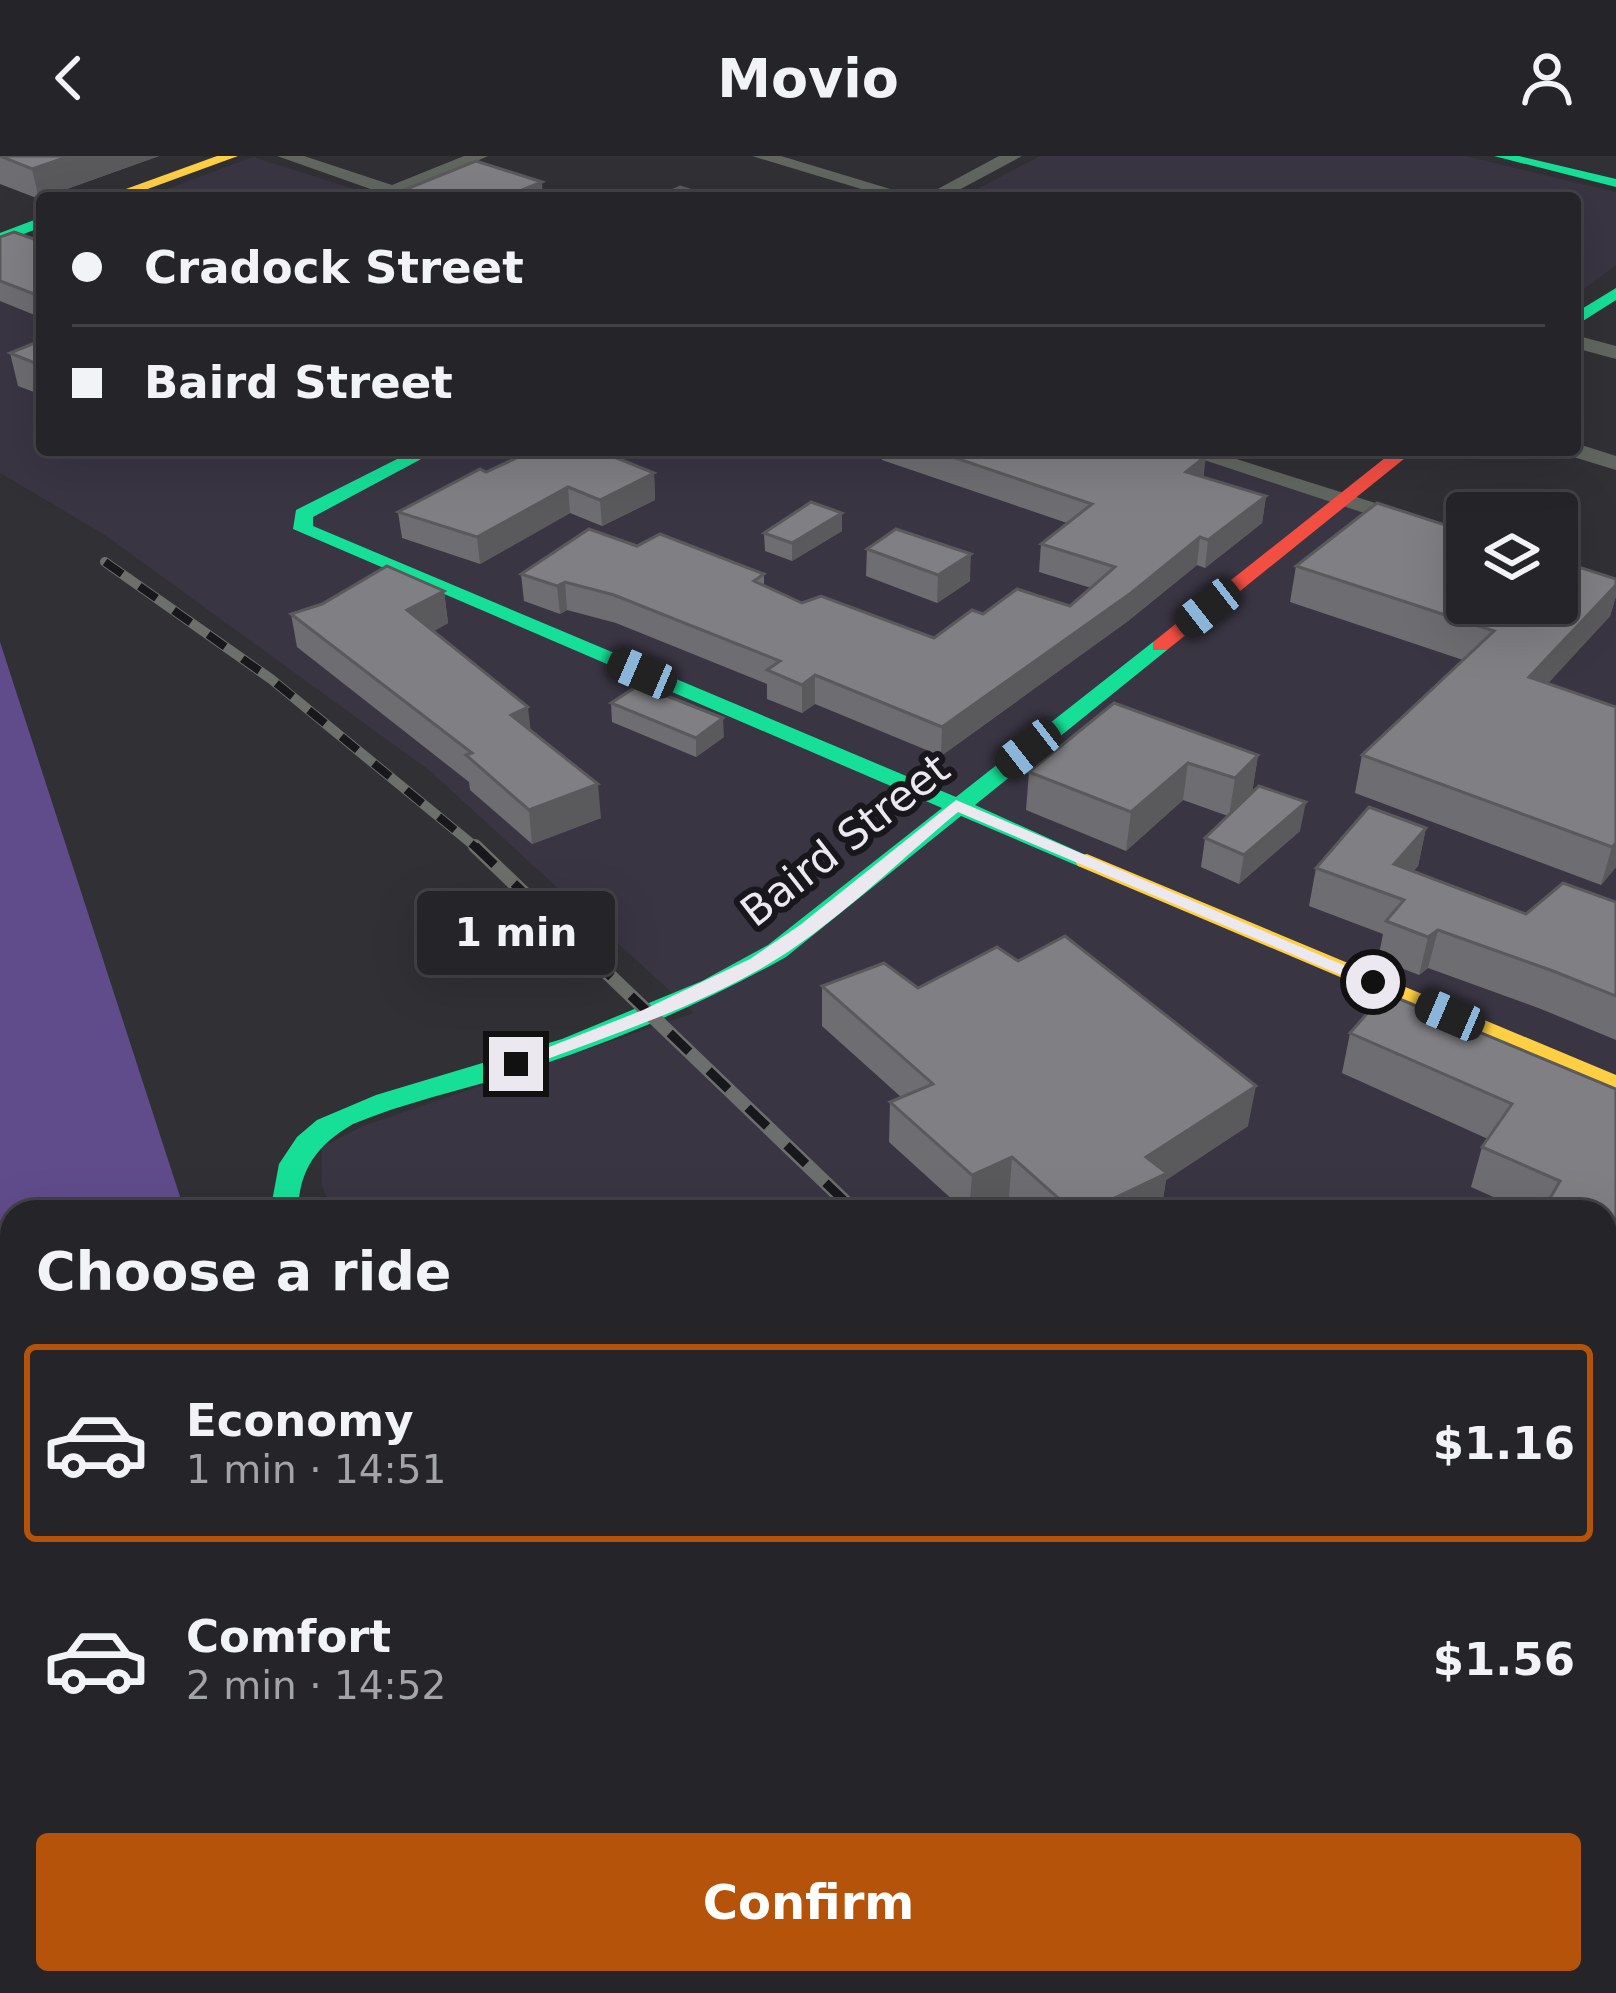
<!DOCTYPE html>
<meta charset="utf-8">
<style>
:root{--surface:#252428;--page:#2d2c30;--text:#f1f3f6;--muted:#a3a4a8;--line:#424145;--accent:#b45309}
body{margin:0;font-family:"DejaVu Sans",sans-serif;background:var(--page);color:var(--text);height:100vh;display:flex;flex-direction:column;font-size:45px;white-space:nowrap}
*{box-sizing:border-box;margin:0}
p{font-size:39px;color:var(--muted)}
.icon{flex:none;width:66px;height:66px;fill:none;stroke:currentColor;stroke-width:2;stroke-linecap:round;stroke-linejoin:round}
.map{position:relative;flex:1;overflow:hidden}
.details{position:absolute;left:0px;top:1044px;width:1617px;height:795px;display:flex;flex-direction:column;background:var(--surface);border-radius:36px 36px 0 0;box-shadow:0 12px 48px #0002,0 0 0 3px var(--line)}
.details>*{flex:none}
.top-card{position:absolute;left:36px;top:36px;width:1545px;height:264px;border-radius:12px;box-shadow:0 12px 48px #0002,0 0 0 3px var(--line);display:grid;align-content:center;height:264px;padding:0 36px;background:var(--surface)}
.tools{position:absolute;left:1446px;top:336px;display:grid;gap:24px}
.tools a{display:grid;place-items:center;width:132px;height:132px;border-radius:12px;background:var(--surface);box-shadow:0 12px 48px #0002,0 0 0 3px var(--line);font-size:60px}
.end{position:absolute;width:54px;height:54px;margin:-27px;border:15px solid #ebe9ef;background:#111;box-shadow:0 0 0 6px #111}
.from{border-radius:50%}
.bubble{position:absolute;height:84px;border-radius:12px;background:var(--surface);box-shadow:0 12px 48px #0002,0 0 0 3px var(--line);font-size:39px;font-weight:800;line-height:84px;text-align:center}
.car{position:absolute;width:36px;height:72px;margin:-36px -18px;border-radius:15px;box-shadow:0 0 9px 3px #0007;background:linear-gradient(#222 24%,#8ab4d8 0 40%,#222 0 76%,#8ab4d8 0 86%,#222 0)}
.top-card b{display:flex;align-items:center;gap:42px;height:114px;font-size:45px}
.top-card b+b{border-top:3px solid var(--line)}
.top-card i{width:30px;height:30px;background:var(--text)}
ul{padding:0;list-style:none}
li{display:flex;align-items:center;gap:36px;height:198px;margin:0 24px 18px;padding:0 12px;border:6px solid transparent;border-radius:12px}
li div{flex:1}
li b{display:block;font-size:45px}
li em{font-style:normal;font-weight:800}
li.selected{border-color:var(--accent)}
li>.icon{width:108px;height:108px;stroke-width:1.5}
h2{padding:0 36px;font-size:54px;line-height:144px}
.button{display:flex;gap:24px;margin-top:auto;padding:24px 36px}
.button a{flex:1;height:138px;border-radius:12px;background:var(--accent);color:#fff;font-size:48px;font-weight:800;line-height:138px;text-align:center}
header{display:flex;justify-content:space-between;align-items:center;height:156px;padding:0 36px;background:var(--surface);font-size:54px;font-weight:800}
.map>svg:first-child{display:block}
.built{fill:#393543}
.forest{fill:#604c8b}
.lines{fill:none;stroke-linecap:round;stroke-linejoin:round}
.river{fill:#6e5a9d;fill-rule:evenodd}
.street{fill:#616760;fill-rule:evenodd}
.fast{fill:#16e098;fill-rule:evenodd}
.slow{fill:#ffcf43;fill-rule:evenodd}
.jam{fill:#f24e42;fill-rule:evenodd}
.rail-far2-casing{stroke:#6c6f6c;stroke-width:10}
.rail-far1-casing{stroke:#6c6f6c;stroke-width:14}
.rail-casing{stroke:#6c6f6c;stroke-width:16}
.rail-far2{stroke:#18171b;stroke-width:8;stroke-dasharray:21;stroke-linecap:butt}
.rail-far1{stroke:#18171b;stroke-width:9;stroke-dasharray:27;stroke-linecap:butt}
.rail{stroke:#18171b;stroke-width:12;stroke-dasharray:34;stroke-linecap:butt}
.wall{fill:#6e6d71}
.shaded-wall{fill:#5a595c}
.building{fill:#807f83;stroke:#5a595c;stroke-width:3}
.route{fill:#ebe9ef}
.labels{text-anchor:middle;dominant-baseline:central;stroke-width:12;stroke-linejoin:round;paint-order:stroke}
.street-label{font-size:42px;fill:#ebe9ef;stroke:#18171b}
</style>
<header><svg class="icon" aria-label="back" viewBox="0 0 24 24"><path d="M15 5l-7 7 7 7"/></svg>Movio<svg class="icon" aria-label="person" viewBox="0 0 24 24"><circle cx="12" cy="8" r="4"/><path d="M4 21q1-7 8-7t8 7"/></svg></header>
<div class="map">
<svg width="1616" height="1837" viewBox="0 0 1616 1837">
<rect width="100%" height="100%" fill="#313035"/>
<g class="built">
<polygon points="1040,0 1465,0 1616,36 1616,109 1575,140 1575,42 960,42"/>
<polygon points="253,1 382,42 143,42"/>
<polygon points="42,79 42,294 1180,294 1467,385 1467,447 1557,447 1616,432 1616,1837 621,1837 617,1827 1605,1827 1605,1056 332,1056 322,1029 322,991 363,970 694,857 430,615 105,379 0,317 0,95"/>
</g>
<polygon class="forest" points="0,486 185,1056 12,1056 12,1827 436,1827 439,1837 0,1837"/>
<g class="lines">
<g class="river">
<polygon points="0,1432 12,1436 12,1516 0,1512"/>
<polygon points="21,1827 99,1827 101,1837 21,1837"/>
</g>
<g class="street">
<polygon points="277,0 304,0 392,29 464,0 488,0 410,35 423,42 396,42"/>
<polygon points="752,0 781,0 920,42 891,42"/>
<polygon points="999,0 1022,0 944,42 921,42"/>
<polygon points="1575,179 1616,190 1616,203 1575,192"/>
<polygon points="1575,287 1616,300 1616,314 1567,299 1564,294 1575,294"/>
<polygon points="1174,294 1208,294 1467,376 1467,391"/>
</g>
<g class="fast">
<polygon points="1494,0 1519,0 1616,23 1616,31"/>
<polygon points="42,61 42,71 0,87 0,77"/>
<polygon points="1616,132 1616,144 1575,170 1575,157"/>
<path d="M415,294H438L313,361V370L956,641L1153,486H1167V494L975,649L1099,705L1087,712L1078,710L961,660L786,801C699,850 608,888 513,918C460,935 405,946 353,968C317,989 299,1013 298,1056H270L279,1008L297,981L317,964L376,939L562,883L702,825L768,789L942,652L293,373L296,354Z"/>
</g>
<g class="slow">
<polygon points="217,0 238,0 123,42 101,42"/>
<polygon points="1087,698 1616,919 1616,938 1078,710 1075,705 1078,700"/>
</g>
<g class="jam">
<polygon points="1395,294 1415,294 1167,494 1153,494 1153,486"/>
<polygon points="540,1827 580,1827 584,1837 544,1837"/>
</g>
<g class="rail-far2-casing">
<polyline id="rail-far2" points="105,406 271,523 478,693"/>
</g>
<g class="rail-far1-casing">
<polyline id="rail-far1" points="475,690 856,1056"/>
</g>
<g class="rail-casing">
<polyline id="rail" points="1605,1777 1616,1788"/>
</g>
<use href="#rail-far2" class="rail-far2"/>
<use href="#rail-far1" class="rail-far1"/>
<use href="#rail" class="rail"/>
</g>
<g class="wall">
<polygon points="0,0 159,0 39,43 0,28"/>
<polygon points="0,81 42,86 42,162 0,145"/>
<polygon points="42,184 42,239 18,230 10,197"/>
<polygon points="872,294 1183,294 1204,321 1266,340 1262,367 1205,412 1197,409 1128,465 941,600 815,548 802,557 767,543 767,528 616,467 567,454 560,458 524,445 521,418 637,390 764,418 764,430 802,447 934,482 983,458 1070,450 1091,432 1039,416 1041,388 1067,367 882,304 883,297"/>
<polygon points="486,316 654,317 655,344 602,370 570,357 480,408 402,382 398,356"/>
<polygon points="842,357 842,375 792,405 765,395 764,377"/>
<polygon points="867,393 970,425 937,447 866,420"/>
<polygon points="1296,410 1616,423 1616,440 1610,460 1548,527 1616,551 1616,711 1601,729 1355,637 1362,599 1463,504 1290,446"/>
<polygon points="444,435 448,467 434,475 531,574 601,662 532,688 470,634 469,626 297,491 291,458"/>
<polygon points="611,547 724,581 696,601 612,566"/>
<polygon points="1258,599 1252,637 1300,675 1239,728 1201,711 1205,682 1228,660 1183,644 1126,695 1026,654 1029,616"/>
<polygon points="1426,672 1418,710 1413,715 1526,758 1616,746 1616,884 1541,853 1428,812 1419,819 1378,803 1383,778 1309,750 1316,712"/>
<polygon points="822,830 918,832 1248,970 1166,1024 1161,1056 1025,1056 1009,1041 975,1056 966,1056 889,986 890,946 901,941 822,870"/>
<polygon points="1350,877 1616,933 1616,1097 1605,1115 1605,1056 1527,1056 1471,1031 1482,991 1488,983 1342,917"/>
<polygon points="1605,1169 1616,1175 1616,1369 1605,1363"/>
</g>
<g class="shaded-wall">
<polygon points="70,0 159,0 39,43 32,13"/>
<polygon points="542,26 543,42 502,42"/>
<polygon points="1206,300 1203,326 1186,316"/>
<polygon points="654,317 655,344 602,370 600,344"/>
<polygon points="568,331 570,357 480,408 477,381"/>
<polygon points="1266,340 1262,367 1205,412 1208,384"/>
<polygon points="842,357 842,375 792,405 792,387"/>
<polygon points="1200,381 1197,409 1128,465 941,600 942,571"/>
<polygon points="971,398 970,425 937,447 938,419"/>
<polygon points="565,426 567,454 560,458 557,430"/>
<polygon points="1616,429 1616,440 1610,460 1520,558 1529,521"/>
<polygon points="444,435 448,467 412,487 407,454"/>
<polygon points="815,519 815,548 802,557 802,529"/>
<polygon points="528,551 532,585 511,559"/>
<polygon points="723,562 724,581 696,601 696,582"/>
<polygon points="1258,599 1252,637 1229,660 1235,622"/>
<polygon points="1188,607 1183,644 1126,695 1131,656"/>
<polygon points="598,628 601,662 532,688 529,654"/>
<polygon points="1306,646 1300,675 1239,728 1244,699"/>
<polygon points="1426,672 1418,710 1391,740 1394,708"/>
<polygon points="1616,687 1616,711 1601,729 1612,691"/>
<polygon points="1438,774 1428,812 1419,819 1428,781"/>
<polygon points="1256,930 1248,970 1166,1024 1161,1056 1085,1056 1146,1001"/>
<polygon points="1012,1001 1009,1041 975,1056 969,1056 972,1019"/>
<polygon points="1616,1080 1616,1097 1605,1115 1605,1110"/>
</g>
<g class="building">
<polygon points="0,0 70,0 32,13"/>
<polygon points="476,5 542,26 502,42 384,42"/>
<polygon points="680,31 715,42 656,42"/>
<polygon points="736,37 753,42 724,42"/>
<polygon points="14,76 42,86 42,141 0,125 0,81"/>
<polygon points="42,184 42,210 10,197"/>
<polygon points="534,294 597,294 654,317 600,344 568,331 477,381 398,356 480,313 486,316"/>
<polygon points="932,294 1183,294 1206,300 1186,316 1266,340 1208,384 1200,381 1131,437 942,571 815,519 802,529 767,514 780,505 614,439 565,426 557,430 521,418 589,373 637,390 660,378 764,418 754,425 802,447 821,440 934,482 972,454 983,458 1017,433 1070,450 1115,411 1041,388 1092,348"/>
<polygon points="811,346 842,357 792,387 764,377"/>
<polygon points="1377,347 1467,376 1467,447 1557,447 1557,404 1616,423 1616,429 1529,521 1616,551 1616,687 1612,691 1362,599 1494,475 1296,410"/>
<polygon points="896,373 971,398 938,419 867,393"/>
<polygon points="387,410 444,435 407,454 528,551 511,559 598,628 529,654 466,599 472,597 291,458 322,448"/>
<polygon points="639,529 723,562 696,582 611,547"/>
<polygon points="1114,547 1258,599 1235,622 1188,607 1131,656 1029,616"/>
<polygon points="1259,630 1306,646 1244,699 1205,682"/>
<polygon points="1369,651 1426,672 1394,708 1526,758 1563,727 1616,746 1616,840 1553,815 1438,774 1428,781 1386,765 1404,744 1316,712"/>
<polygon points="1065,780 1256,930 1146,1001 1167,1017 1085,1056 1074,1056 1012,1001 972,1019 890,946 933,928 822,830 884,807 918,832 997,791 1018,805"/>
<polygon points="1385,837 1616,933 1616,1080 1605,1076 1605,1056 1557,1056 1545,1051 1560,1025 1482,991 1512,948 1350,877"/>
<polygon points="1605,1169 1616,1175 1616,1320 1605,1314"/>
</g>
<path class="route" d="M956,644L1383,826L1367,830L958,656C895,708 833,771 762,812C687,855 603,882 523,912H509L506,908L643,854L750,803L800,769Z"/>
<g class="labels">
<g class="street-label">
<text transform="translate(845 684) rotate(-38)">Baird Street</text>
</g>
</g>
</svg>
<div class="tools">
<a><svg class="icon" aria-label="layers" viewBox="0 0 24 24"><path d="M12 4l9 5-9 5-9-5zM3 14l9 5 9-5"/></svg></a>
</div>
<i class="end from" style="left:1373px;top:826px"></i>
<i class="end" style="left:516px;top:908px"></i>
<div class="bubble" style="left:417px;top:735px;width:198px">1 min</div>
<i class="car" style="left:1208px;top:452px;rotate:232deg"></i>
<i class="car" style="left:642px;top:517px;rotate:293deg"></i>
<i class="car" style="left:1028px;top:593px;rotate:232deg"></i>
<i class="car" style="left:1450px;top:859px;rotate:293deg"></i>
<div class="top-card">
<b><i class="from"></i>Cradock Street</b>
<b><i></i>Baird Street</b>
</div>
<section class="details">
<h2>Choose a ride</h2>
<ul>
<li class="selected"><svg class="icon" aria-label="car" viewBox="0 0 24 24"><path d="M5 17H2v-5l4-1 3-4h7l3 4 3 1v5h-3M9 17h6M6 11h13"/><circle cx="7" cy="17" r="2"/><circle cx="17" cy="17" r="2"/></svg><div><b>Economy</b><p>1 min · 14:51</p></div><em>$1.16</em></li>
<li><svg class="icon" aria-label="car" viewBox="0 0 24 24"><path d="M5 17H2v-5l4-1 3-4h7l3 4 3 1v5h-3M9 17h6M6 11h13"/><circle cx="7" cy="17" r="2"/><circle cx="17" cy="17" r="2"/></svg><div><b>Comfort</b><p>2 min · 14:52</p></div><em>$1.56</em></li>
</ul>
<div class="button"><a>Confirm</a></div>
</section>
</div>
